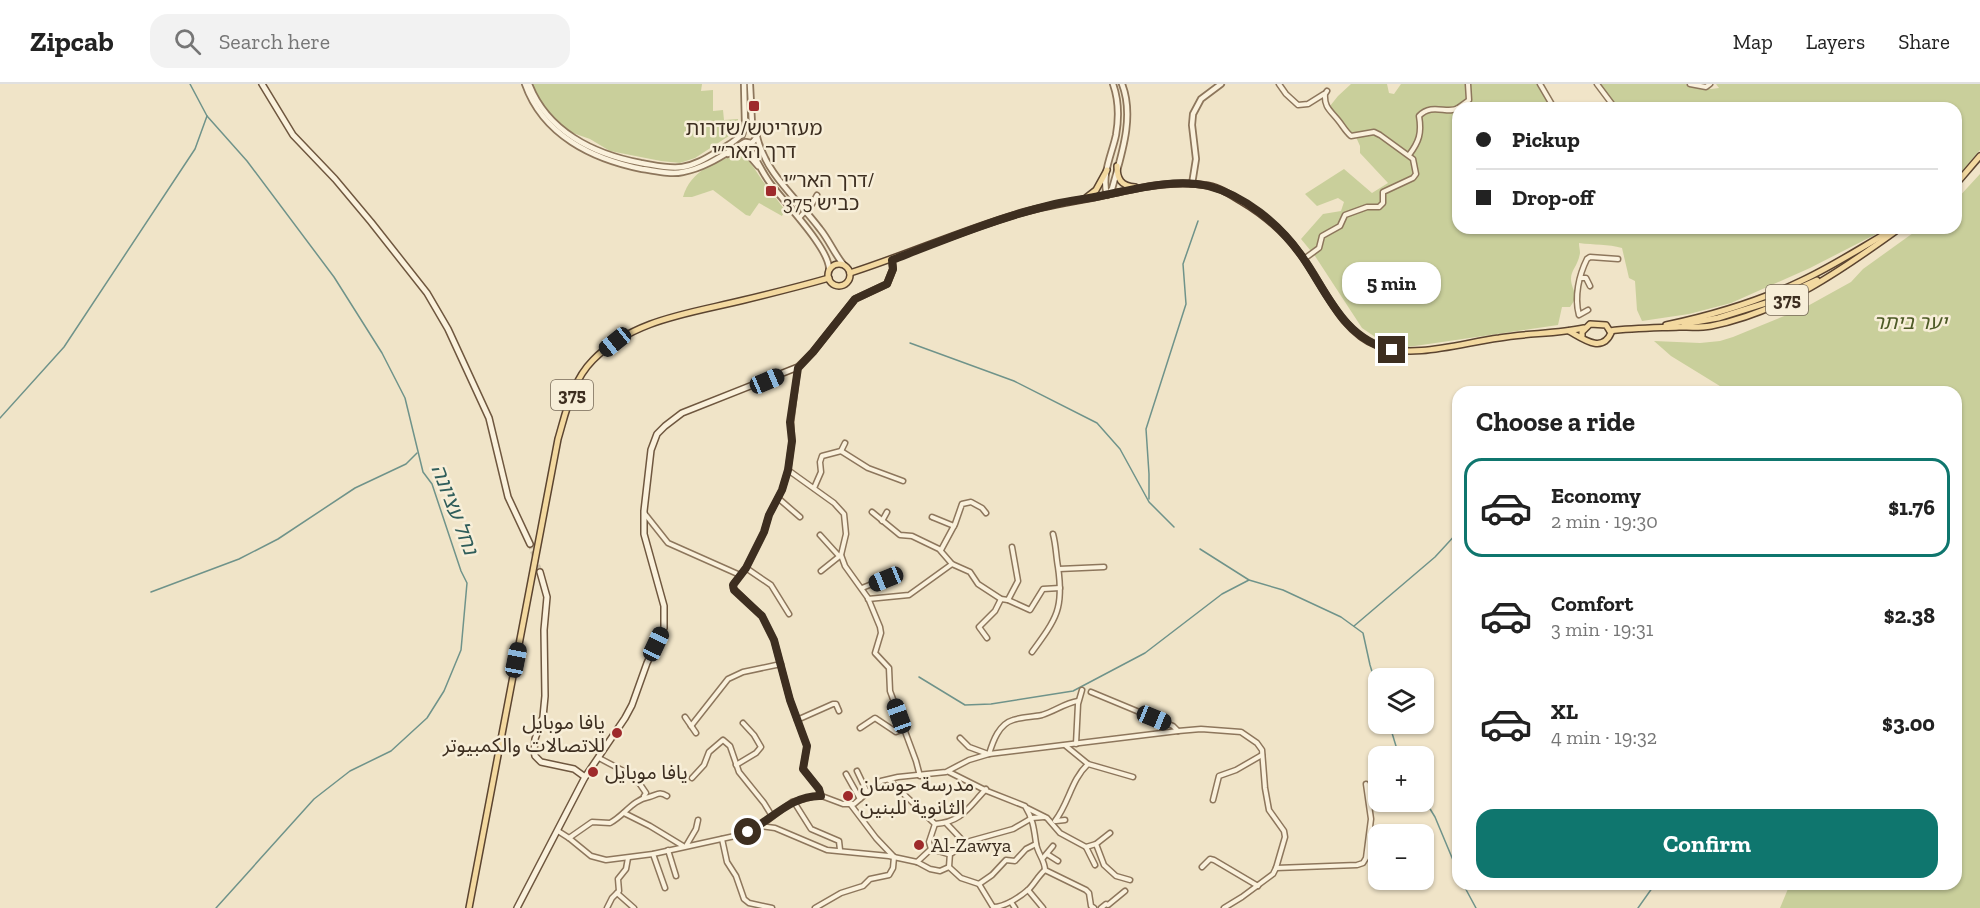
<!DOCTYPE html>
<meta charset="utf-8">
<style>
:root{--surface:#fff;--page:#f2f2f2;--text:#222;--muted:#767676;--line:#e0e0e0;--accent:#0f766e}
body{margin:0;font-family:"Zilla Slab","Noto Sans Arabic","Noto Sans Hebrew",serif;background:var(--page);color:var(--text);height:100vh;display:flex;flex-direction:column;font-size:22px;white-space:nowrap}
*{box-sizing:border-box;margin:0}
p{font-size:20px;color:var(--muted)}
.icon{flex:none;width:33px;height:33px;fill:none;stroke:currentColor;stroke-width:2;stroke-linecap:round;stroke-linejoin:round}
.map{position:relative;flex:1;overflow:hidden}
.sheet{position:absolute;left:1452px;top:302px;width:510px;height:504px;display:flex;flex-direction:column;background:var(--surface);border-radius:18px;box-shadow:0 2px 4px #0004}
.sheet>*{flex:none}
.guide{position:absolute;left:1452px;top:18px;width:510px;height:132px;border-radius:18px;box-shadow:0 2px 4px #0004;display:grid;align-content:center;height:132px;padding:0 24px;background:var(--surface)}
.tools{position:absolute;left:1368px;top:584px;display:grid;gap:12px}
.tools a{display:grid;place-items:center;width:66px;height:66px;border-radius:12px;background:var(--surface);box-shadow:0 2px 4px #0004;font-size:30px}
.end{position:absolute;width:27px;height:27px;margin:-14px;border:8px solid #3d2e20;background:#fff;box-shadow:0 0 0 3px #fff}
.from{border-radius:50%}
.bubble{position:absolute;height:42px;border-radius:18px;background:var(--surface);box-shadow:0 2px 4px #0004;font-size:20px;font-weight:700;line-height:42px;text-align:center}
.car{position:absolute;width:18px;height:36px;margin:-18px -9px;border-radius:8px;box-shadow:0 0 4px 2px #0007;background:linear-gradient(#222 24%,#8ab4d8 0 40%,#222 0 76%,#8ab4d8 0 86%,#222 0)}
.guide b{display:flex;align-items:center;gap:21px;height:57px;font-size:22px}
.guide b+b{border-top:2px solid var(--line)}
.guide i{width:15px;height:15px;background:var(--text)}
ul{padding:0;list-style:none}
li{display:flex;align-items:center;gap:18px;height:99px;margin:0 12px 9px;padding:0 12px;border:3px solid transparent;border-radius:18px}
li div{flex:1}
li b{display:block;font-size:22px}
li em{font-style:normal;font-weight:700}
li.current{border-color:var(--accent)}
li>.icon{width:54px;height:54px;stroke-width:1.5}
h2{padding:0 24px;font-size:27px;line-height:72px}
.button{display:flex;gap:12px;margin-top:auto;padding:12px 24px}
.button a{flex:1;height:69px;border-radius:18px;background:var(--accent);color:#fff;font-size:24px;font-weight:700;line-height:69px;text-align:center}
header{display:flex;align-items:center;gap:36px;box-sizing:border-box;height:84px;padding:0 30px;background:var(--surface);border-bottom:2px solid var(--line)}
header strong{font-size:28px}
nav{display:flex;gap:33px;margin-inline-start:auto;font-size:21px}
.search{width:420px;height:54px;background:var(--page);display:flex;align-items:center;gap:15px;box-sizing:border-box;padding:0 21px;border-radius:18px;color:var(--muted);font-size:22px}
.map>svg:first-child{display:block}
.green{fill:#c9cf9b}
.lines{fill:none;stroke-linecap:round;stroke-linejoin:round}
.stream{stroke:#6f938a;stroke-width:1.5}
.secondary-tunnel{stroke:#ccc0a6;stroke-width:5;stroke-dasharray:5 2.5;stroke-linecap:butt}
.minor-casing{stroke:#8d765c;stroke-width:7}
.tertiary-casing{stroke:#8d765c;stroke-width:8}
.secondary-casing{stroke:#6f573f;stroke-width:8}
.primary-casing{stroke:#5b4430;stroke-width:8}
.minor{stroke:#faf1dc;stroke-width:4}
.tertiary{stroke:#faf1dc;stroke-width:4.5}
.secondary{stroke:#faf1dc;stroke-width:5}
.primary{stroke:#f3d9a0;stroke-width:5}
.route{stroke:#3d2e20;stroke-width:8}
.poi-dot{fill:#9e2a2b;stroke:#f7eed8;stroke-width:2}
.labels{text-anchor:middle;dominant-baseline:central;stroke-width:5;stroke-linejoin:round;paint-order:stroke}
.shield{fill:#f7eed8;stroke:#756857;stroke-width:1.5}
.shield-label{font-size:18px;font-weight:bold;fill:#3d2e20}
.poi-label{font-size:20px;fill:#3d2e20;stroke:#f7eed8;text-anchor:start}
.park-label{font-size:20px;font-style:italic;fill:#4d5a26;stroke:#f7eed8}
.water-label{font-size:21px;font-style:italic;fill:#2f5d5a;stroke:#f7eed8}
</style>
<header>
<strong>Zipcab</strong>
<div class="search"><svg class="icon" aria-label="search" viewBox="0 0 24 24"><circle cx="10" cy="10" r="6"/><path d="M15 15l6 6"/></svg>Search here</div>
<nav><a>Map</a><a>Layers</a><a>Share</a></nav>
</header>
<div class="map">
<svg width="1980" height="824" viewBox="0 0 1980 824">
<rect width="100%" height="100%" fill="#f0e4c8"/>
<g class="green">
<polygon points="532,0 702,0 701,7 713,6 713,27 723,26 724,36 738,35 738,46 695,74 680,79 661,77 610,67 590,55 570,48 562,42 545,24"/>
<path d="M1351,0H1387L1389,9L1394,10L1401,0H1544L1556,24H1458V144H1888L1810,184L1731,219L1689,230L1642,237L1637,226L1635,197L1629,194L1622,164C1608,160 1594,161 1579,159C1579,163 1580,166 1580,169C1577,188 1564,187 1576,211L1574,217L1570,223H1562L1558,241L1408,263L1381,257L1362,244L1315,172L1301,155L1323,130L1341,127L1344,118L1338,114L1317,122L1305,110L1344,85L1372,109L1388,99L1360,69V62L1356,53L1353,52L1330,22L1338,12Z"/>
<polygon points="1599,0 1685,0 1711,5 1719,4 1716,0 1980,0 1980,66 1956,94 1956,24 1608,24 1611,16"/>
<path d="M738,70L746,72L762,96L785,126L782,132L759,119L750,132L746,131L713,106L692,113H683C691,86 714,79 738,70Z"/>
<polygon points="1980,90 1980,824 1780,824 1790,800 1956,800 1956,308 1728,307 1671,272 1654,257 1700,259 1720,257 1733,253 1804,224 1851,198 1863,185 1920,144 1956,144 1956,116"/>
</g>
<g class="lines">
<g class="stream">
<polyline points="190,0 207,32 247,77 334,193 382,269 405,314 423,388 432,400 461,487 467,499 461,566 444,607 427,634 391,667 350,687 314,715 216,824"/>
<polyline points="910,259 1014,297 1097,339 1120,365 1149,418 1174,443"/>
<polyline points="0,334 64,263 195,65 207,32"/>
<polyline points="1149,415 1149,390 1146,345 1186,220 1183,180 1198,137"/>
<polyline points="1200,465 1249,496 1283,506 1341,533 1363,549 1370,581 1378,607"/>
<polyline points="151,508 239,475 278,455 355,404 406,380 417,369"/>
<polyline points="1354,542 1435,473 1458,448"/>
<polyline points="919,593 965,621 991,620 1073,607 1145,569 1222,510 1249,496"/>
<polyline points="1389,639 1399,672"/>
<polyline points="1424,715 1435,733 1458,788"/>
<polyline points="1463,800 1476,824"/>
<polyline points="1638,824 1655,800"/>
</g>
<polyline class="secondary-tunnel" points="530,460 540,488"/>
<g class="minor-casing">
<g id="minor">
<polyline points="1279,0 1286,10 1298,21 1308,20 1324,10"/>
<polyline points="1540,0 1554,24"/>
<polyline points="1597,0 1615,24"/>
<polyline points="1690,0 1706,3 1710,0"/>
<polyline points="1458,24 1469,16 1468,0"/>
<path d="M1409,71C1419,58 1422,49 1419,32C1432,18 1448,31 1458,24"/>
<polyline points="799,134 812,120 817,111"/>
<polyline points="1587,145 1587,144"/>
<path d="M1304,175L1319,164L1322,152L1340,142L1345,131L1367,123H1379L1383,119V108L1413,94L1416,90L1413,75L1380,51L1374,48L1351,52C1345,47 1343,42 1338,36C1330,26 1324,23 1325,10L1327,7"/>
<polyline points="1581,194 1586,194 1590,202"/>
<path d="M1588,226L1579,231C1574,213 1579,191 1587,175L1590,173L1618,175"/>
<polyline points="798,283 791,338 792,357 788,386 782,406 769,431 764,448 746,484 734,499 733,504 762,532 774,556 790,616 807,662 803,685 819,705 821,712"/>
<polyline points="841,367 868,384 903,397"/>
<polyline points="788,386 834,419 844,430 846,450 841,471 821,487"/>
<polyline points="814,404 821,388 820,378 822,372 841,367 845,359"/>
<polyline points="778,414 800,433"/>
<polyline points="872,428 900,451 912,452 939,465 952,480 970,488 978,500 1001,515 1008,516 1030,526 1043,505 1060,504"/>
<polyline points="645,430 668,459 740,491"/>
<polyline points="932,433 954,442"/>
<polyline points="882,437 887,428"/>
<polyline points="820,451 839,472"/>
<polyline points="941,466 955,440 962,420 971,418 982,424 986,429"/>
<polyline points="841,471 845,482 868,514 880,543 881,549 875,569 889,584 890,607 916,677 920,692"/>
<polyline points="746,484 771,501 789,530"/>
<polyline points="1059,485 1104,483"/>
<polyline points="862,504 897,490"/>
<polyline points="868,515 909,511 952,480"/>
<polyline points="1008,516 1018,497 1012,463"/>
<polyline points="987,554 979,543 995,527 1001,515"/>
<path d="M1032,568C1057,534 1064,524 1058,483C1056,472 1056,461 1053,450"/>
<polyline points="1091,608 1173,642 1178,647"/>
<polyline points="685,633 696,649"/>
<polyline points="797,636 833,620 836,620 839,627"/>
<polyline points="691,642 728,595 743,588 781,580"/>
<polyline points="860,644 875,634 896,648 904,645"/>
<polyline points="960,654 969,663 988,670"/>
<polyline points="1076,660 1078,620 1082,606"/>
<polyline points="1066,662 1088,680 1133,693"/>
<path d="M989,670C993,657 999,640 1013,636C1022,633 1033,633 1042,631C1055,627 1065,619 1078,617"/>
<polyline points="599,674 635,693 646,709 644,712"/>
<polyline points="736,681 756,669 761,663 754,651 743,639"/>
<polyline points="857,687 867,708"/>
<path d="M949,688L987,707L1025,722C1033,735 1034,745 1036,759C1037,769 1045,776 1045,786L1086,806L1089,809L1091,822L1094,824"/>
<polyline points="846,690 860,715"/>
<polyline points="692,694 704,681 709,668 723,656 730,662 739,688 764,719 772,732"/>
<path d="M889,696L935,740C962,738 968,724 986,705"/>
<polyline points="1213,716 1219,692 1236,686 1262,671"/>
<polyline points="794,718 811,745 839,757 840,766"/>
<polyline points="851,721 876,754 894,773"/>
<polyline points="1027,724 1047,734 1060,749 1086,763 1095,781"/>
<polyline points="624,729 650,742 683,762"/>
<path d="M1055,737C1069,719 1071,696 1088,680"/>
<polyline points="1056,737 1065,736"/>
<polyline points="947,740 965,759"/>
<polyline points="760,742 775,744 827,766 889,772 917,778 930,785 940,787 949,783"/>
<polyline points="558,747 569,754 591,772 606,776 653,770 744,750 760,742 792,718 819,711 843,720 854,720 881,697 898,693 946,688 969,676 989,670 1178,647 1201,645 1241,648 1257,659 1262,666 1265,704 1269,726 1284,747 1285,753 1276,784 1273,790 1242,813 1224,824"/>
<path d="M569,754L592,738L610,739C625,731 632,716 649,713C657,711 659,707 667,712"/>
<polyline points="722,755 727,778 736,792 744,815 749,819 772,824"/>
<polyline points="1096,760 1104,781 1116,792 1130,796"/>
<polyline points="686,762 696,745 698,736"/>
<polyline points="1086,763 1096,760 1110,749"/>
<polyline points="931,765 948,770 952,769 970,757 1013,745 1032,734 1044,733"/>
<polyline points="931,765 929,758 935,740"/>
<polyline points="668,766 676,792"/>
<path d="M950,769L949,783L961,794L979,800L993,823C1005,823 1020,813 1029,805C1035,799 1038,792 1045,786"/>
<polyline points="653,770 665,804"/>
<polyline points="1047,770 1058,777"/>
<polyline points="1043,774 1053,762"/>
<polyline points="917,778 931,765"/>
<polyline points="1202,783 1210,775 1214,776 1258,802"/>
<polyline points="1276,784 1357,781 1363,779 1366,774 1371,735 1366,700"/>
<polyline points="979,800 992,791 1006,776 1015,777 1026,765 1036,760"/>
<polyline points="1028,806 1043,824"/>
<polyline points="617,809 634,824"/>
<polyline points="1011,818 1015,824"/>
<polyline points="607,824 612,814 619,807 618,795 626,785 628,774"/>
<polyline points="815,824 841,809 863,802 870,795 889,791 893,784 894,773"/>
<polyline points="1101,824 1106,820 1108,821 1125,807"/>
</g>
</g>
<g class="tertiary-casing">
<g id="tertiary">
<path d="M525,0C543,51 592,75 642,85C656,87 670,91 683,88C706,84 726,69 745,58"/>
<path d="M529,0C547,47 593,70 641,79C654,81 668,85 682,83C696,81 708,73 720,66C728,61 736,57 742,50"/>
<polyline points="742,51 745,41 744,0"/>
<path d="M757,53C767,92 797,114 820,145C829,156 834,169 843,180"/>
<polyline points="746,58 752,59 757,53 752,40 750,0"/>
<path d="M747,59C755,72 761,87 770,99C783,117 831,166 829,186"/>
<polyline points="728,70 736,67 746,68 758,82"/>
<polyline points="1192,100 1196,75 1192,41 1193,30 1201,15 1221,0"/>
<path d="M1107,111L1112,105C1121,72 1135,33 1122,0"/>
<path d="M1107,111C1101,91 1112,70 1116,51C1119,34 1119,17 1113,0"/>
</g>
</g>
<g class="secondary-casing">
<g id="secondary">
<polyline points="262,0 293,51 335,95 371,138 427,209 448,245 489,334 508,413 530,460"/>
<polyline points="585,693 625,634 632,621 647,579 664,544 664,522 644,450 644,427 651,366 657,350 665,342 682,329 798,283 813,268 855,215 887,200 893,185 892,176"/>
<polyline points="517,824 585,693 574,685 541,678 535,672 534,667 535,655 543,633 545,612 544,546 547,513 540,488"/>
</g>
</g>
<g class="primary-casing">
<g id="primary">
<path d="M1117,82C1117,95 1121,102 1135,103"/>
<polyline points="1956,100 1980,72"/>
<polyline points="1087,113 1096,106 1107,86"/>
<circle cx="839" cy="191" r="11"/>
<path d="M850,189C906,171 960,147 1017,130C1044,122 1072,118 1101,112C1134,105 1169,96 1204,101C1217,102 1229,110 1241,117C1263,130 1282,146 1298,167C1323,198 1338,247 1378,262C1414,275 1461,259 1499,254C1527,249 1556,250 1584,244"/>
<polyline points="1684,240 1718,234 1766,219 1817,196"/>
<path d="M1666,241C1713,231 1760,217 1803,196C1833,182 1862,163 1892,146"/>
<path d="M1569,247C1582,254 1602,270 1611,249L1606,241L1590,240L1582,248V254"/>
<path d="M1610,247C1633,244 1655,244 1679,243C1689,243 1700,244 1711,242C1782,228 1842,186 1900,144"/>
<path d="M469,824L558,355C566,328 572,297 593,276C633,235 692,229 744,216C773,209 801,202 829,194"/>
</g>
</g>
<use href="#minor" class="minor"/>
<use href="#tertiary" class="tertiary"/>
<use href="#secondary" class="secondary"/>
<use href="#primary" class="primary"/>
</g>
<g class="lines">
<path class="route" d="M748,748C772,735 792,711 821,712L819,705L803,685L807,662L790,616L774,556L762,532L734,506L733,501L746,484L764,448L769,431L782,406L788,386L792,357L790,338L798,284L813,268L855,215L887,200L893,185L892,176C946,155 1000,133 1055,120C1072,116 1088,115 1105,111C1135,105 1177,94 1208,102C1244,111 1279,140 1301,171C1327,208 1343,255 1392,266"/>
</g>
<g class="poi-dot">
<rect x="748" y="16" width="12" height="12" rx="3"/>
<rect x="765" y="101" width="12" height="12" rx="3"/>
<circle cx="617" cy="649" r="6"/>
<circle cx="593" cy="688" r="6"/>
<circle cx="848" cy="712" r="6"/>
<circle cx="919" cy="761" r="6"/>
</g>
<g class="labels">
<g class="shield">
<rect x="1766" y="201" width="42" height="30" rx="4.5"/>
<rect x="551" y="296" width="42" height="30" rx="4.5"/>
</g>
<g class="shield-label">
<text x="1787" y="216">375</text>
<text x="572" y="311">375</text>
</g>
<g class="poi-label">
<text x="754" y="44" text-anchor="middle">מעזריטש/שדרות<tspan x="754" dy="23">דרך האר״י</tspan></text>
<text x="783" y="96">דרך האר״י/<tspan x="783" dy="23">כביש 375</tspan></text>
<text x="605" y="638" text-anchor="end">يافا موبايل<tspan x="605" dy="23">للاتصالات والكمبيوتر</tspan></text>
<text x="605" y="688">يافا موبايل</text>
<text x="860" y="700">مدرسة حوسان<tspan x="860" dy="23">الثانوية للبنين</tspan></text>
<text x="931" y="761">Al-Zawya</text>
</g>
<g class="park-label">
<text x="1910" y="238">יער ביתר</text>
</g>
<g class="water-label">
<text transform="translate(455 425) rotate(69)">נחל עציונה</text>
</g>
</g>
</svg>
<div class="tools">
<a><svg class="icon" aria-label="layers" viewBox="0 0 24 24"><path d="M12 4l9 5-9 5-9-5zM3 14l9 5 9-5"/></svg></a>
<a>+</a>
<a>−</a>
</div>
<i class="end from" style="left:748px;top:748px"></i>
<i class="end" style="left:1392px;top:266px"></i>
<div class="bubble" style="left:1342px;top:178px;width:99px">5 min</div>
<i class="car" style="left:615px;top:258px;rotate:231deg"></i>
<i class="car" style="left:767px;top:297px;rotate:67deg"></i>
<i class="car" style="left:886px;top:495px;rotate:248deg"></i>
<i class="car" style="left:656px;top:560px;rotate:25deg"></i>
<i class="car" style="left:516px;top:576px;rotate:11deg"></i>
<i class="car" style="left:899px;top:632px;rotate:340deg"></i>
<i class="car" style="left:1154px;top:634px;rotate:112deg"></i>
<div class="guide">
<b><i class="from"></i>Pickup</b>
<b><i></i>Drop-off</b>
</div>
<section class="sheet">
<h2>Choose a ride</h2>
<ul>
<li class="current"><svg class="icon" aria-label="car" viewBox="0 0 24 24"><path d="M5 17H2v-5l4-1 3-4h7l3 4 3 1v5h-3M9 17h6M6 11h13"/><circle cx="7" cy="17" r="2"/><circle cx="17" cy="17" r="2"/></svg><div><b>Economy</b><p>2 min · 19:30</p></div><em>$1.76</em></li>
<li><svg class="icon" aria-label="car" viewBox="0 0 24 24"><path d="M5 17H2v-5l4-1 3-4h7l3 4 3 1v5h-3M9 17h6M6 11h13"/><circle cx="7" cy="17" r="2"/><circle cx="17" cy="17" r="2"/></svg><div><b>Comfort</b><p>3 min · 19:31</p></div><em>$2.38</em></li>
<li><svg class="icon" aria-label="car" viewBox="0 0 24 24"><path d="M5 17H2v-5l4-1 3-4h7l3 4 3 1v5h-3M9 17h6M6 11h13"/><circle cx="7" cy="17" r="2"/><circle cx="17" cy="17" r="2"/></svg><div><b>XL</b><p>4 min · 19:32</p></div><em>$3.00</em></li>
</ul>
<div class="button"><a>Confirm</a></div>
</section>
</div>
